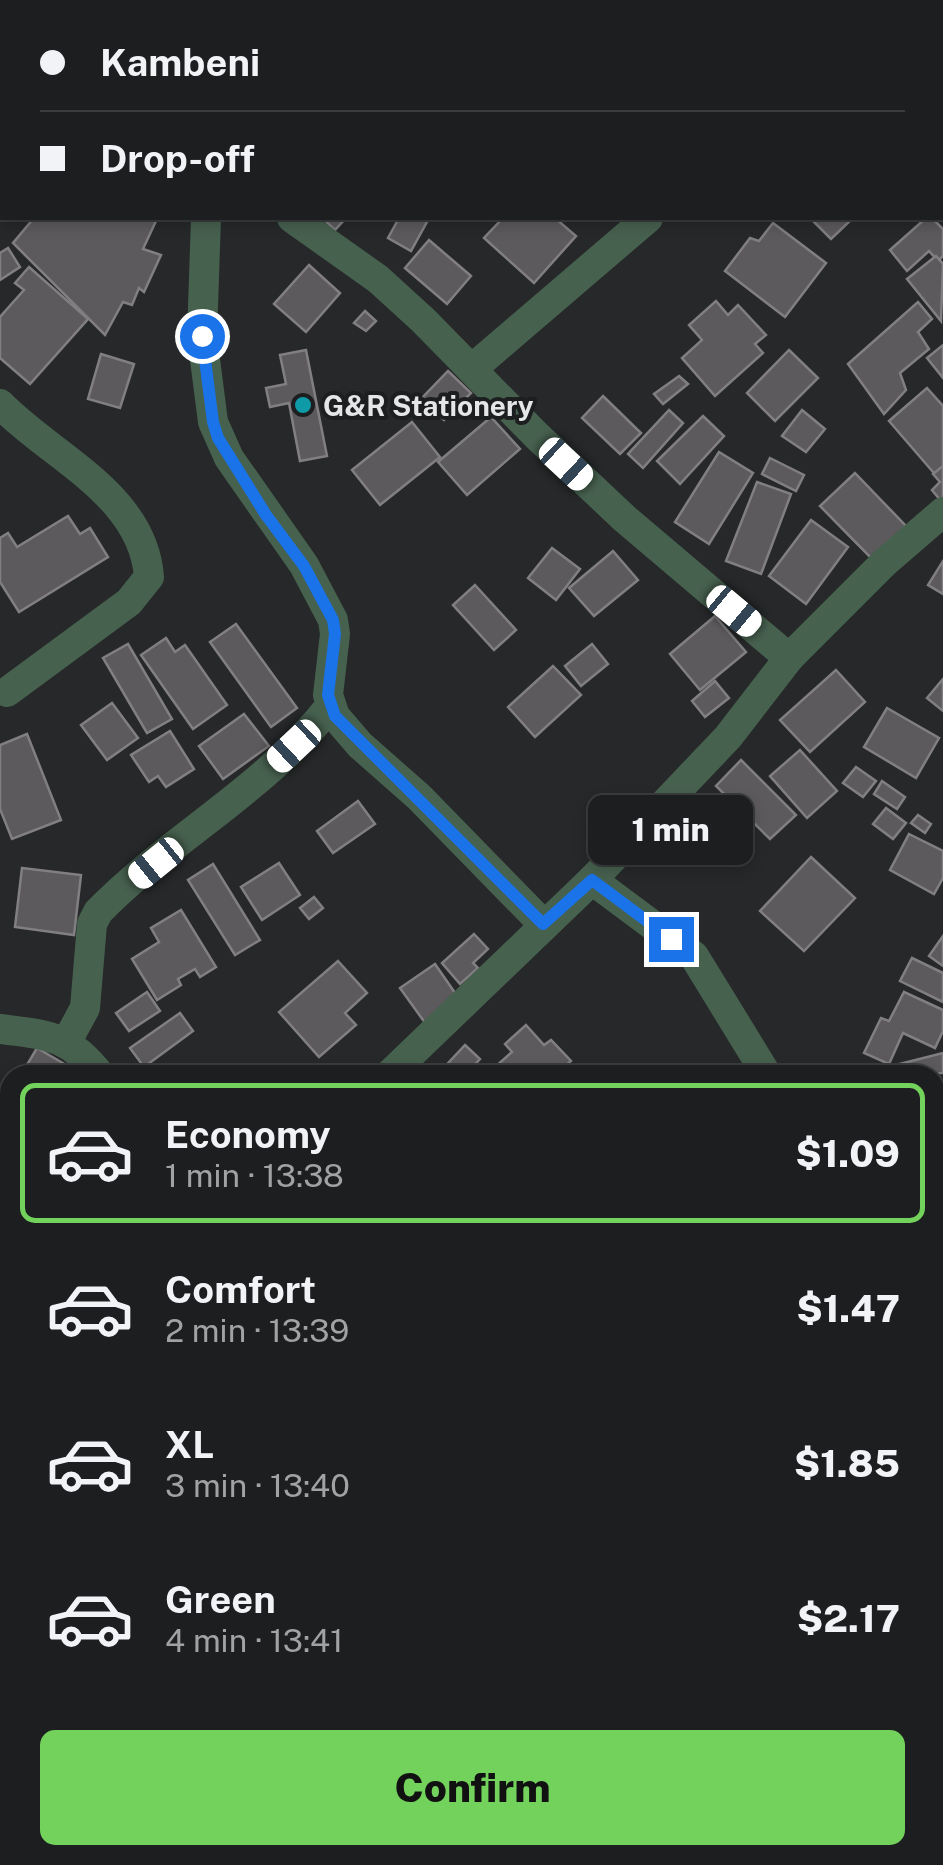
<!DOCTYPE html>
<meta charset="utf-8">
<style>
:root{--surface:#1c1e1f;--page:#292b2c;--text:#f1f3f6;--muted:#a0a2a4;--line:#3a3c3d;--accent:#73d25c}
body{margin:0;font-family:"Public Sans",sans-serif;background:var(--page);color:var(--text);height:100vh;display:flex;flex-direction:column;font-size:38px;white-space:nowrap}
*{box-sizing:border-box;margin:0}
p{font-size:32px;color:var(--muted)}
.icon{flex:none;width:55px;height:55px;fill:none;stroke:currentColor;stroke-width:2;stroke-linecap:round;stroke-linejoin:round}
.map{position:relative;flex:1;overflow:hidden}
.side{position:absolute;left:0px;top:1065px;width:945px;height:800px;display:flex;flex-direction:column;background:var(--surface);border-radius:30px 30px 0 0;box-shadow:0 5px 15px #0003,0 0 0 2px var(--line)}
.side>*{flex:none}
.top-card{position:absolute;left:0px;top:0px;width:945px;height:220px;box-shadow:0 5px 15px #0003,0 0 0 2px var(--line);display:grid;align-content:center;height:220px;padding:0 40px;background:var(--surface)}
.end{position:absolute;width:45px;height:45px;margin:-22px;border:12px solid #1a73e8;background:#fff;box-shadow:0 0 0 5px #fff}
.from{border-radius:50%}
.bubble{position:absolute;height:70px;border-radius:15px;background:var(--surface);box-shadow:0 5px 15px #0003,0 0 0 2px var(--line);font-size:32px;font-weight:800;line-height:70px;text-align:center}
.car{position:absolute;width:30px;height:60px;margin:-30px -15px;border-radius:12px;box-shadow:0 0 8px 2px #0007;background:linear-gradient(#fff 24%,#345 0 40%,#fff 0 76%,#345 0 86%,#fff 0)}
.top-card b{display:flex;align-items:center;gap:35px;height:95px;font-size:38px}
.top-card b+b{border-top:2px solid var(--line)}
.top-card i{width:25px;height:25px;background:var(--text)}
ul{padding:18px 0 0;list-style:none}
li{display:flex;align-items:center;gap:30px;height:140px;margin:0 20px 15px;padding:0 20px;border:5px solid transparent;border-radius:15px}
li div{flex:1}
li b{display:block;font-size:38px}
li em{font-style:normal;font-weight:800}
li.current{border-color:var(--accent)}
li>.icon{width:90px;height:90px;stroke-width:1.5}
.cta{display:flex;gap:20px;margin-top:auto;padding:20px 40px}
.cta a{flex:1;height:115px;border-radius:15px;background:var(--accent);color:#111;font-size:40px;font-weight:800;line-height:115px;text-align:center}
.map>svg:first-child{display:block}
.building{fill:#5c5a5c;stroke:#817f81;stroke-width:2.5}
.lines{fill:none;stroke-linecap:round;stroke-linejoin:round}
.minor{stroke:#47614f;stroke-width:30}
.route{stroke:#1a73e8;stroke-width:12}
.culture-dot{fill:#0f9aa8;stroke:#1c1e20;stroke-width:4}
.labels{text-anchor:middle;dominant-baseline:central;stroke-width:8;stroke-linejoin:round;paint-order:stroke}
.poi-label{font-size:28px;font-weight:bold;fill:#e4e6e7;stroke:#1c1e20;text-anchor:start}
</style>
<div class="map">
<svg width="943" height="1865" viewBox="0 0 943 1865">
<rect width="100%" height="100%" fill="#262829"/>
<g class="building">
<polygon points="785,0 853,0 850,2"/>
<polygon points="34,218 148,218 156,221 143,249 161,255 144,292 139,288 132,305 123,302 105,335 13,243"/>
<polygon points="322,218 346,218 335,230"/>
<polygon points="399,218 428,220 411,251 388,238"/>
<polygon points="503,218 555,218 576,236 534,283 484,238"/>
<polygon points="810,218 853,218 831,239"/>
<polygon points="926,218 932,218 943,229 943,256 938,261 929,251 907,271 890,250"/>
<polygon points="773,223 826,263 785,317 725,271 750,238 759,241"/>
<polygon points="429,240 471,276 447,304 405,268"/>
<polygon points="8,248 20,267 0,280 0,253"/>
<polygon points="936,256 943,264 941,321 907,279"/>
<polygon points="309,265 340,293 306,332 274,304"/>
<polygon points="29,267 88,319 30,384 0,358 0,317 24,290 15,283"/>
<polygon points="716,301 728,315 738,305 766,335 755,344 763,353 715,396 682,358 702,340 689,325"/>
<polygon points="918,302 932,319 918,332 929,349 900,373 906,390 884,414 848,364"/>
<polygon points="365,311 376,321 366,331 354,323"/>
<polygon points="943,345 943,378 927,358"/>
<polygon points="306,350 327,456 300,461 289,403 270,407 266,388 286,384 280,355"/>
<polygon points="789,350 818,378 775,421 747,393"/>
<polygon points="101,354 134,364 120,408 88,399"/>
<polygon points="448,371 471,393 444,420 421,399"/>
<polygon points="679,376 688,384 663,404 654,394"/>
<polygon points="927,388 943,406 943,475 939,479 889,421"/>
<polygon points="603,396 641,433 620,454 582,418"/>
<polygon points="669,410 683,423 643,468 628,454"/>
<polygon points="802,410 825,429 806,452 782,436"/>
<polygon points="703,416 724,436 680,484 657,461"/>
<polygon points="491,417 520,449 467,495 438,462"/>
<polygon points="412,422 440,457 380,505 352,470"/>
<polygon points="719,452 753,473 709,544 675,522"/>
<polygon points="770,458 804,475 796,491 762,474"/>
<polygon points="943,466 943,499 941,501 932,490 940,482 933,474"/>
<polygon points="855,473 906,526 872,559 820,506"/>
<polygon points="757,482 791,494 761,574 726,561"/>
<polygon points="68,516 80,534 90,528 108,557 19,612 0,582 0,538 8,533 17,547"/>
<polygon points="811,520 848,547 806,604 769,576"/>
<polygon points="552,548 580,569 556,600 528,578"/>
<polygon points="613,551 638,580 594,616 569,588"/>
<polygon points="943,561 943,594 928,585"/>
<polygon points="475,585 516,630 494,650 453,605"/>
<polygon points="715,616 746,652 700,690 670,654"/>
<polygon points="236,624 297,708 271,727 210,642"/>
<polygon points="166,638 175,652 185,645 227,705 193,729 141,655"/>
<polygon points="128,644 172,719 147,733 103,658"/>
<polygon points="592,644 608,664 581,686 565,666"/>
<polygon points="553,666 581,695 535,737 508,707"/>
<polygon points="836,670 865,702 810,752 780,720"/>
<polygon points="943,679 943,711 927,698"/>
<polygon points="715,681 729,698 705,717 692,701"/>
<polygon points="112,703 138,738 107,760 81,725"/>
<polygon points="887,708 939,738 916,778 864,747"/>
<polygon points="244,714 269,746 223,779 199,746"/>
<polygon points="170,731 194,769 166,787 158,776 149,782 131,755"/>
<polygon points="27,734 61,820 12,839 0,809 0,745"/>
<polygon points="800,750 837,791 807,818 770,776"/>
<polygon points="741,760 796,815 770,839 716,786"/>
<polygon points="856,767 876,781 863,797 843,783"/>
<polygon points="882,781 905,797 897,809 874,794"/>
<polygon points="358,801 375,824 333,853 317,831"/>
<polygon points="886,808 906,823 893,839 873,824"/>
<polygon points="918,815 931,824 925,833 911,823"/>
<polygon points="909,834 943,851 943,878 934,894 890,870"/>
<polygon points="811,857 855,898 804,951 760,911"/>
<polygon points="279,863 300,895 262,920 241,887"/>
<polygon points="213,864 260,940 235,955 188,880"/>
<polygon points="22,868 81,875 74,935 15,927"/>
<polygon points="314,897 323,908 309,919 300,908"/>
<polygon points="181,910 216,967 200,977 195,969 178,979 181,985 157,1000 132,959 159,942 151,928"/>
<polygon points="474,934 488,949 473,963 478,968 460,984 442,963"/>
<polygon points="943,936 943,966 929,956"/>
<polygon points="912,958 943,973 943,1002 900,981"/>
<polygon points="338,961 367,993 345,1013 356,1025 319,1057 279,1012"/>
<polygon points="435,964 462,1003 428,1027 400,988"/>
<polygon points="147,992 160,1011 129,1031 116,1013"/>
<polygon points="904,992 943,1010 943,1031 935,1048 903,1033 889,1064 864,1053 881,1018 889,1021"/>
<polygon points="180,1013 193,1031 144,1067 130,1048"/>
<polygon points="526,1025 544,1045 551,1040 571,1061 555,1075 546,1072 542,1075 486,1075 512,1052 505,1044"/>
<polygon points="465,1045 480,1059 465,1075 437,1075"/>
<polygon points="37,1048 78,1072 76,1075 21,1075"/>
<polygon points="943,1053 943,1073 869,1075 868,1072"/>
<polygon points="943,1132 943,1204 935,1191 935,1136"/>
<polygon points="10,1271 10,1299 0,1308 0,1280"/>
<polygon points="943,1530 943,1582 935,1574 935,1538"/>
<polygon points="10,1543 10,1602 0,1594 0,1555"/>
<polygon points="943,1603 943,1664 935,1671 935,1609"/>
<polygon points="10,1694 10,1721 0,1715"/>
<polygon points="0,1757 10,1763 10,1789 0,1783"/>
<polygon points="935,1759 939,1759 942,1778 935,1778"/>
<polygon points="943,1786 943,1812 935,1813 935,1787"/>
<polygon points="3,1792 10,1796 10,1829 0,1822 0,1797"/>
<polygon points="943,1817 943,1841 935,1844 935,1820"/>
<polygon points="942,1851 943,1865 923,1865 921,1861"/>
<polygon points="17,1855 39,1855 32,1865 10,1865"/>
<polygon points="56,1855 58,1855 68,1865 46,1865"/>
<polygon points="66,1855 97,1855 107,1865 77,1865"/>
<polygon points="129,1855 161,1855 149,1865 117,1865"/>
<polygon points="164,1855 190,1855 193,1859 186,1865 172,1865"/>
<polygon points="198,1855 239,1855 240,1857 230,1865 206,1865"/>
<polygon points="278,1855 307,1855 300,1865 277,1865 271,1862"/>
<polygon points="422,1855 467,1855 472,1865 426,1865"/>
<polygon points="534,1855 589,1855 576,1865 542,1865"/>
<polygon points="596,1855 625,1855 626,1856 616,1865 585,1865"/>
<polygon points="672,1855 722,1855 701,1865 677,1865"/>
<polygon points="847,1855 882,1855 885,1865 840,1865 838,1858"/>
<polygon points="343,1857 379,1865 342,1865"/>
</g>
<g class="lines">
<g class="minor">
<polyline points="483,0 486,2"/>
<polyline points="914,0 916,2"/>
<polyline points="86,2 87,0"/>
<polyline points="245,2 245,0"/>
<polyline points="942,55 943,56"/>
<polyline points="0,204 2,202"/>
<polyline points="206,218 202,336 213,422 229,458 304,565 333,620 335,634 328,695 335,716 360,745 419,797 543,924"/>
<polyline points="292,218 378,279 423,320 537,436 624,518 789,658"/>
<polyline points="473,368 648,218"/>
<path d="M0,404C51,457 143,494 149,577L129,602L7,692"/>
<polyline points="592,880 694,956 767,1075"/>
<path d="M0,1029C48,1035 69,1035 100,1075"/>
<path d="M67,1041L85,1008L92,924L98,912C169,839 266,789 331,705"/>
<polyline points="389,1075 592,880 728,737 789,658 884,563 943,512"/>
<polyline points="935,1362 943,1377"/>
<polyline points="0,1456 10,1440"/>
<polyline points="493,1855 501,1865"/>
</g>
</g>
<g class="lines">
<polyline class="route" points="202,336 213,422 218,438 266,515 304,566 333,620 335,634 328,695 335,716 543,924 592,880 671,939"/>
</g>
<circle class="culture-dot" cx="303" cy="405" r="10"/>
<g class="labels">
<g class="poi-label">
<text x="323" y="405">G&amp;R Stationery</text>
</g>
</g>
</svg>
<i class="end from" style="left:202px;top:336px"></i>
<i class="end" style="left:671px;top:939px"></i>
<div class="bubble" style="left:588px;top:795px;width:165px">1 min</div>
<i class="car" style="left:566px;top:464px;rotate:133deg"></i>
<i class="car" style="left:734px;top:611px;rotate:130deg"></i>
<i class="car" style="left:294px;top:746px;rotate:227deg"></i>
<i class="car" style="left:156px;top:863px;rotate:231deg"></i>
<div class="top-card">
<b><i class="from"></i>Kambeni</b>
<b><i></i>Drop-off</b>
</div>
<section class="side">
<ul>
<li class="current"><svg class="icon" aria-label="car" viewBox="0 0 24 24"><path d="M5 17H2v-5l4-1 3-4h7l3 4 3 1v5h-3M9 17h6M6 11h13"/><circle cx="7" cy="17" r="2"/><circle cx="17" cy="17" r="2"/></svg><div><b>Economy</b><p>1 min · 13:38</p></div><em>$1.09</em></li>
<li><svg class="icon" aria-label="car" viewBox="0 0 24 24"><path d="M5 17H2v-5l4-1 3-4h7l3 4 3 1v5h-3M9 17h6M6 11h13"/><circle cx="7" cy="17" r="2"/><circle cx="17" cy="17" r="2"/></svg><div><b>Comfort</b><p>2 min · 13:39</p></div><em>$1.47</em></li>
<li><svg class="icon" aria-label="car" viewBox="0 0 24 24"><path d="M5 17H2v-5l4-1 3-4h7l3 4 3 1v5h-3M9 17h6M6 11h13"/><circle cx="7" cy="17" r="2"/><circle cx="17" cy="17" r="2"/></svg><div><b>XL</b><p>3 min · 13:40</p></div><em>$1.85</em></li>
<li><svg class="icon" aria-label="car" viewBox="0 0 24 24"><path d="M5 17H2v-5l4-1 3-4h7l3 4 3 1v5h-3M9 17h6M6 11h13"/><circle cx="7" cy="17" r="2"/><circle cx="17" cy="17" r="2"/></svg><div><b>Green</b><p>4 min · 13:41</p></div><em>$2.17</em></li>
</ul>
<div class="cta"><a>Confirm</a></div>
</section>
</div>
